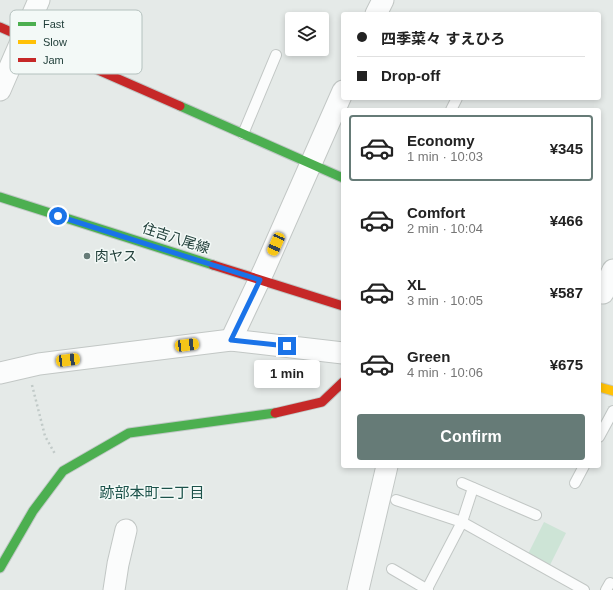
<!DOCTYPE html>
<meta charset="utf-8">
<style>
:root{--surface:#fff;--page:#f6f6f6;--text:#222;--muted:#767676;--line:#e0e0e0;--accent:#667b77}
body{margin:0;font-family:Arial,"Noto Sans JP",sans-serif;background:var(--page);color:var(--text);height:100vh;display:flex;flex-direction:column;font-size:15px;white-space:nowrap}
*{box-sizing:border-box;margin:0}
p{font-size:13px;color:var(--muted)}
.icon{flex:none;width:22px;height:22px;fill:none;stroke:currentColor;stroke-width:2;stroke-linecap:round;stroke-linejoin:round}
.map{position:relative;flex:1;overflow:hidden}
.details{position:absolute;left:341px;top:108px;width:260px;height:360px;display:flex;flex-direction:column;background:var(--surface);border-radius:4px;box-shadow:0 2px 6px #0003}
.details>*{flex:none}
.hud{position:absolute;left:341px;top:12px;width:260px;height:88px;border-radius:4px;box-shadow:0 2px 6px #0003;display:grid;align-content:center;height:88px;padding:0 16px;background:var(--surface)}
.tools{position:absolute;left:285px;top:12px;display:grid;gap:8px}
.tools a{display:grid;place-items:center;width:44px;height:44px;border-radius:4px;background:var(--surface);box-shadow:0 2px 6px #0003;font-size:20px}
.end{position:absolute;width:18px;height:18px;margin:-9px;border:5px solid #1a73e8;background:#fff;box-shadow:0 0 0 2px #fff}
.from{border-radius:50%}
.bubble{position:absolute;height:28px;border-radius:4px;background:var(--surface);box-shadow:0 2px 6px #0003;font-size:13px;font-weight:700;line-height:28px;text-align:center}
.car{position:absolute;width:12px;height:24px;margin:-12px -6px;border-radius:5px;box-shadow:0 0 3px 1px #0007;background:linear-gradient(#f5c518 24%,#345 0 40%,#f5c518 0 76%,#345 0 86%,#f5c518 0)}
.hud b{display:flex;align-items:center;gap:14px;height:38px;font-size:15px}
.hud b+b{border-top:1px solid var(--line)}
.hud i{width:10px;height:10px;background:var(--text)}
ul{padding:7px 0 0;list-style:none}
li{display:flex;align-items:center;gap:12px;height:66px;margin:0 8px 6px;padding:0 8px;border:2px solid transparent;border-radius:4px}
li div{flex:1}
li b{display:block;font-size:15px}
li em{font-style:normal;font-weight:700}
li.selected{border-color:var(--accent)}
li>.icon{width:36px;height:36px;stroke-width:1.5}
.cta{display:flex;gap:8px;margin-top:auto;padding:8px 16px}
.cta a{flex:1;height:46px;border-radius:4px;background:var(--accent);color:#fff;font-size:16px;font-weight:700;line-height:46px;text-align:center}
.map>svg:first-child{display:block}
.green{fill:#cde4d6}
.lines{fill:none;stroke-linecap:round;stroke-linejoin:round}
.lane-casing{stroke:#c2c7c5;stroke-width:12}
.street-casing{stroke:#c2c7c5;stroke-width:23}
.fast-casing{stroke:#c0c8c6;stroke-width:11}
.slow-casing{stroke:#c0c8c6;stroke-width:11}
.jam-casing{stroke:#c0c8c6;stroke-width:11}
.path{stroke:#c1cac8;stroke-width:2.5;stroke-dasharray:2 3;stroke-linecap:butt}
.lane{stroke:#fbfcfc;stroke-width:10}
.street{stroke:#fbfcfc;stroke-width:21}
.fast{stroke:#4caf50;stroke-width:9}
.slow{stroke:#ffc107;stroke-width:9}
.jam{stroke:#c62828;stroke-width:9}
.route{stroke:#1a73e8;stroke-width:5}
.poi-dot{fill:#667b77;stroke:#f3f9f7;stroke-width:1.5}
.labels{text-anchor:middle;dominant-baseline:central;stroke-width:3;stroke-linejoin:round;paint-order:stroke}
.street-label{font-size:14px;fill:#213f3a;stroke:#f3f9f7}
.poi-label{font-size:14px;fill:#213f3a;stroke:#f3f9f7;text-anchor:start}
.neighbourhood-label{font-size:15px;fill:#1c524a;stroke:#f3f9f7}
.key{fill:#f3f9f7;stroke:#b4c1be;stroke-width:1}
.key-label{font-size:11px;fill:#213f3a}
</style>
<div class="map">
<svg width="613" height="590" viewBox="0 0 613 590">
<rect width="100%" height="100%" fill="#e5eae8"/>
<polygon class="green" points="544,522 566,533 550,565 528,554"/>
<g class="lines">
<g class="lane-casing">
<g id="lane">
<polyline points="451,110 457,98"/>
<polyline points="243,134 276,55"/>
<polyline points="599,437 613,411"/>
<polyline points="462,483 536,515"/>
<polyline points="575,483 584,466"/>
<polyline points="396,500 462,522 584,590"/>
<polyline points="392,569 428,590"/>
<polyline points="427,589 462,522 473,488"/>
<polyline points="606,590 610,583"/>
</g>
</g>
<g class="street-casing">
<g id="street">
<polyline points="376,14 383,0"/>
<polyline points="0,90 39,0"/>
<polyline points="603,293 613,270"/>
<polyline points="231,340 264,270 343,91"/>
<polyline points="0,373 39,364 231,340 343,353"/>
<polyline points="114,590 118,564 126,530"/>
<polyline points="358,590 387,466"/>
</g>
</g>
<g class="fast-casing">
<g id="fast">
<polyline points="180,106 343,178"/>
<polyline points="0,197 213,265"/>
<polyline points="0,568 33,511 63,471 129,433 275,413"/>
</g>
</g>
<g class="slow-casing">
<polyline id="slow" points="599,387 613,391"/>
</g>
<g class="jam-casing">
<g id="jam">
<polyline points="0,27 180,106"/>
<polyline points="213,265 343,306"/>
<polyline points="275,413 322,402 343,382"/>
</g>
</g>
<polyline class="path" points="32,385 45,436 55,454"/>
<use href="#lane" class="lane"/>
<use href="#street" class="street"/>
<use href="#fast" class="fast"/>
<use href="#slow" class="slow"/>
<use href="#jam" class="jam"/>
</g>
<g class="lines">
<polyline class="route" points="58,216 260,280 231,340 287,346"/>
</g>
<circle class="poi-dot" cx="87" cy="256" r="4"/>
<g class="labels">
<g class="street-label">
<text transform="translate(176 238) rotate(18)">住吉八尾線</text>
</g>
<g class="poi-label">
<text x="95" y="256">肉ヤス</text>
</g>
<g class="neighbourhood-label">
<text x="152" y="492">跡部本町二丁目</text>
</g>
</g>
<rect x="10" y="10" width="132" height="64" rx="6" class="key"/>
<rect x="18" y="22" width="18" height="4" fill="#4caf50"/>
<rect x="18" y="40" width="18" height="4" fill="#ffc107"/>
<rect x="18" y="58" width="18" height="4" fill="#c62828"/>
<g class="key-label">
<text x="43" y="28">Fast</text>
<text x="43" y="46">Slow</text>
<text x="43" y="64">Jam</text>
</g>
</svg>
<div class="tools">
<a><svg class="icon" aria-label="layers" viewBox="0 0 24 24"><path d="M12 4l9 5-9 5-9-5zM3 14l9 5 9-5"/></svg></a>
</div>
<i class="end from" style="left:58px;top:216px"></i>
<i class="end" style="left:287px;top:346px"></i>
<div class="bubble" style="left:254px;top:360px;width:66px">1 min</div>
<i class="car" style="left:276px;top:244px;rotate:204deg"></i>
<i class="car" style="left:187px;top:345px;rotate:83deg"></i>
<i class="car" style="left:68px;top:360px;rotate:83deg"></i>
<div class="hud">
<b><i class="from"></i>四季菜々 すえひろ</b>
<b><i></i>Drop-off</b>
</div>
<section class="details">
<ul>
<li class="selected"><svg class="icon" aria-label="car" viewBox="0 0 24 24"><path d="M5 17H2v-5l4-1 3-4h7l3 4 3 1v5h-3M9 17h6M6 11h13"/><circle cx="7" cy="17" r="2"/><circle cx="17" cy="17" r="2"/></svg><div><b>Economy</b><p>1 min · 10:03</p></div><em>¥345</em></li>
<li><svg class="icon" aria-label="car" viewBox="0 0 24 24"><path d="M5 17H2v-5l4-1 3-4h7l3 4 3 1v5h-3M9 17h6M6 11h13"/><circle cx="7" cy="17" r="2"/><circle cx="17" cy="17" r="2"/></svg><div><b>Comfort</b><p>2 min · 10:04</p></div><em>¥466</em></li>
<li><svg class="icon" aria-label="car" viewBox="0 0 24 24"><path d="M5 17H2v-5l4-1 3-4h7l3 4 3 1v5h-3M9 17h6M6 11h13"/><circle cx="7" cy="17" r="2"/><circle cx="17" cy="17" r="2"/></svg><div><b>XL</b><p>3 min · 10:05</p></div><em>¥587</em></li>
<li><svg class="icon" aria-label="car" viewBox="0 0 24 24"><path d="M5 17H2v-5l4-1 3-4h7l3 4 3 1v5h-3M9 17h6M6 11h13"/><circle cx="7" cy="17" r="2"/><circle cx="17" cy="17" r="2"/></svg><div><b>Green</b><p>4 min · 10:06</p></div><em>¥675</em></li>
</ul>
<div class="cta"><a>Confirm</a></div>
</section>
</div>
